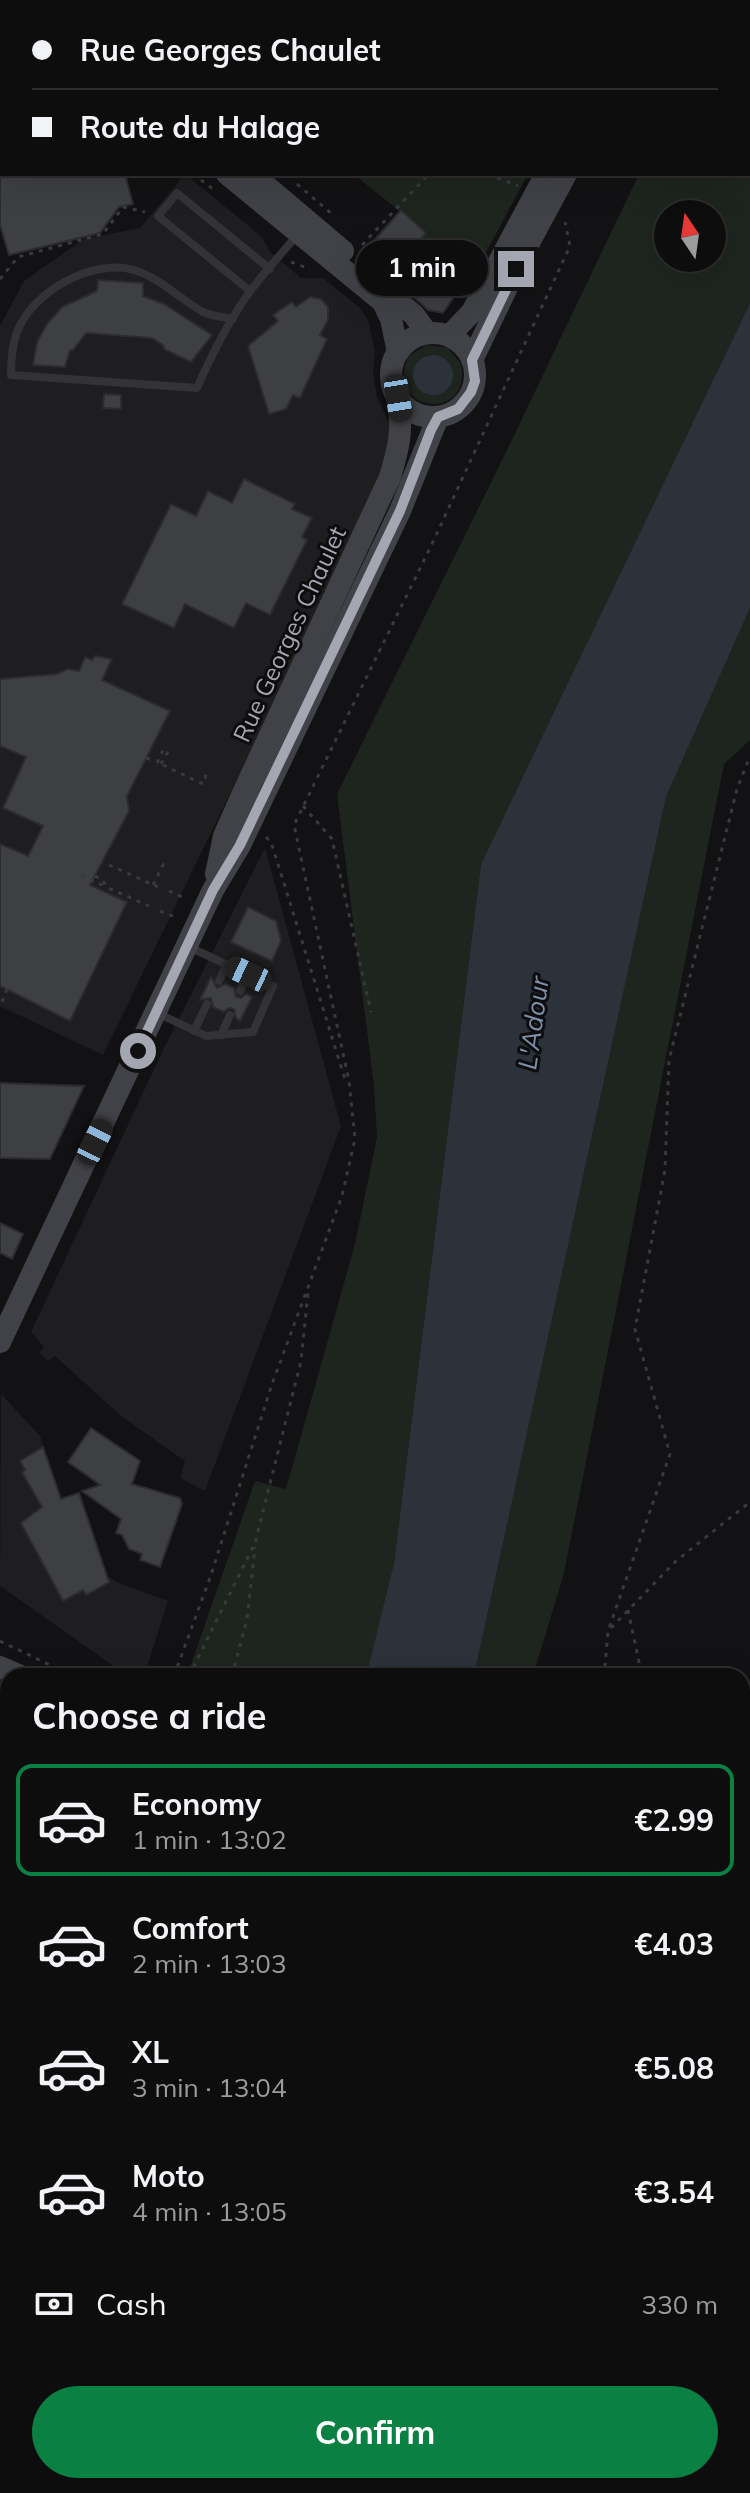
<!DOCTYPE html>
<meta charset="utf-8">
<style>
:root{--surface:#0e0d0e;--page:#171617;--text:#f1f3f6;--muted:#9b9c9e;--line:#2e2d2e;--accent:#0b8043}
body{margin:0;font-family:Mulish,sans-serif;background:var(--page);color:var(--text);height:100vh;display:flex;flex-direction:column;font-size:30px;white-space:nowrap}
*{box-sizing:border-box;margin:0}
p{font-size:26px;color:var(--muted)}
.icon{flex:none;width:44px;height:44px;fill:none;stroke:currentColor;stroke-width:2;stroke-linecap:round;stroke-linejoin:round}
.map{position:relative;flex:1;overflow:hidden}
.sheet{position:absolute;left:0px;top:1668px;width:750px;height:826px;display:flex;flex-direction:column;background:var(--surface);border-radius:24px 24px 0 0;box-shadow:0 8px 32px #0002,0 0 0 2px var(--line)}
.sheet>*{flex:none}
.guide{position:absolute;left:0px;top:0px;width:750px;height:176px;box-shadow:0 8px 32px #0002,0 0 0 2px var(--line);display:grid;align-content:center;height:176px;padding:0 32px;background:var(--surface)}
.needle{width:52px;rotate:347deg}
.controls{position:absolute;left:654px;top:200px;display:grid;gap:16px}
.controls a{display:grid;place-items:center;width:72px;height:72px;border-radius:50%;background:var(--surface);box-shadow:0 8px 32px #0002,0 0 0 2px var(--line);font-size:40px}
.end{position:absolute;width:36px;height:36px;margin:-18px;border:10px solid #a4a7b2;background:#111;box-shadow:0 0 0 4px #111}
.from{border-radius:50%}
.bubble{position:absolute;height:56px;border-radius:28px;background:var(--surface);box-shadow:0 8px 32px #0002,0 0 0 2px var(--line);font-size:26px;font-weight:700;line-height:56px;text-align:center}
.car{position:absolute;width:24px;height:48px;margin:-24px -12px;border-radius:10px;box-shadow:0 0 6px 2px #0007;background:linear-gradient(#222 24%,#8ab4d8 0 40%,#222 0 76%,#8ab4d8 0 86%,#222 0)}
.guide b{display:flex;align-items:center;gap:28px;height:76px;font-size:30px}
.guide b+b{border-top:2px solid var(--line)}
.guide i{width:20px;height:20px;background:var(--text)}
ul{padding:0;list-style:none}
li{display:flex;align-items:center;gap:24px;height:112px;margin:0 16px 12px;padding:0 16px;border:4px solid transparent;border-radius:16px}
li div{flex:1}
li b{display:block;font-size:30px}
li em{font-style:normal;font-weight:700}
li.active{border-color:var(--accent)}
li>.icon{width:72px;height:72px;stroke-width:1.5}
h2{padding:0 32px;font-size:36px;line-height:96px}
.pay{display:flex;align-items:center;gap:20px;height:88px;padding:0 32px;font-size:30px}
.pay p{margin-inline-start:auto}
.action{display:flex;gap:16px;margin-top:auto;padding:16px 32px}
.action a{flex:1;height:92px;border-radius:48px;background:var(--accent);color:#fff;font-size:32px;font-weight:700;line-height:92px;text-align:center}
.map>svg:first-child{display:block}
.built{fill:#1e1e20}
.green{fill:#1e251f;fill-rule:evenodd}
.water{fill:#2c323a}
.building{fill:#3e3f43;stroke:#2c2c2f;stroke-width:2}
.lines{fill:none;stroke-linecap:round;stroke-linejoin:round}
.path{stroke:#393a3e;stroke-width:3;stroke-dasharray:4 6;stroke-linecap:butt}
.service{stroke:#333337;stroke-width:8}
.minor{stroke:#333337;stroke-width:16}
.tertiary{stroke:#333337;stroke-width:18}
.secondary{stroke:#414247;stroke-width:22}
.route{stroke:#a4a7b2;stroke-width:10}
.labels{text-anchor:middle;dominant-baseline:central;stroke-width:6;stroke-linejoin:round;paint-order:stroke}
.street-label{font-size:24px;fill:#a4a7b2;stroke:#0d0d0e}
.water-label{font-size:26px;font-style:italic;fill:#7d90ab;stroke:#0d0d0e}
</style>
<div class="map">
<svg width="750" height="2493" viewBox="0 0 750 2493">
<rect width="100%" height="100%" fill="#121113"/>
<g class="built">
<polygon points="0,0 609,0 2,2 0,76"/>
<polygon points="185,174 262,237 270,252 301,278 323,278 360,308 368,320 375,352 373,373 377,397 392,428 388,453 322,604 103,1055 0,1006 0,326 24,281 84,239 140,228"/>
<polygon points="265,848 341,1126 205,1491 180,1478 185,1461 121,1416 55,1356 48,1361 40,1353 44,1347 31,1332 162,1052"/>
<polygon points="1,1394 40,1436 61,1499 79,1493 107,1576 119,1583 168,1601 144,1676 128,1676 0,1586"/>
</g>
<g class="green">
<path d="M750,28V303L481,864L394,1563L366,1676H187L255,1481L286,1489L355,1244L377,1137L374,1086L337,794L509,446L639,174H748ZM668,214H712V258H668Z"/>
<path d="M353,174H528L465,292L454,287C445,262 425,272 405,276L418,261L409,253L426,232Z"/>
<path d="M427,345L448,348L461,364C473,425 380,411 409,356ZM428,355L448,361C456,374 452,388 437,394L414,383C411,369 416,360 428,355Z"/>
<polygon points="750,608 750,740 724,764 564,1573 533,1676 474,1676 666,797"/>
<polygon points="742,2120 750,2124 750,2287 744,2294 750,2293 750,2493 151,2493 156,2486 742,2486"/>
<polygon points="8,2167 8,2283 0,2291 0,2180"/>
</g>
<g class="water">
<polygon points="750,303 750,608 666,797 474,1676 366,1676 394,1563 481,864"/>
<circle cx="433" cy="375" r="20"/>
<polygon points="8,2283 8,2486 67,2486 62,2493 0,2493 0,2291"/>
</g>
<g class="building">
<polygon points="14,174 125,174 133,204 119,207 100,233 9,255 0,225 0,178"/>
<polygon points="401,210 426,233 409,253 428,270 443,271 453,281 454,297 443,313 428,310 415,298 400,272 385,260 378,267 363,253"/>
<polygon points="98,280 143,283 143,296 164,304 212,335 191,362 164,349 164,346 152,338 86,333 73,350 70,350 65,367 33,365 37,342 47,324 62,307 97,291"/>
<polygon points="310,297 321,299 328,307 328,320 320,335 327,339 300,398 293,395 286,409 269,414 248,346 278,321 273,315 292,302 296,307"/>
<polygon points="104,394 121,395 121,409 103,408"/>
<polygon points="244,479 295,504 292,509 312,518 302,537 307,540 270,615 246,603 234,628 185,604 174,628 122,604 171,504 196,516 208,491 232,503"/>
<polygon points="95,656 112,659 102,680 170,711 127,796 129,811 90,885 127,902 70,1021 0,986 0,844 28,856 43,826 3,808 26,757 0,746 0,679 57,674 68,669 79,671 85,657 92,660"/>
<polygon points="248,907 276,921 281,941 272,961 231,942"/>
<polygon points="211,977 217,988 225,984 234,988 236,997 241,998 246,994 252,997 240,1021 236,1018 234,1009 229,1008 224,1012 213,1007 211,998 200,1000"/>
<polygon points="0,1083 84,1086 50,1159 0,1158"/>
<polygon points="0,1223 23,1234 12,1259 0,1253"/>
<polygon points="91,1428 140,1461 132,1484 180,1498 182,1504 160,1567 140,1560 142,1554 129,1549 122,1535 116,1533 121,1519 82,1491 100,1485 68,1462"/>
<polygon points="43,1447 61,1499 79,1493 109,1582 86,1595 83,1590 63,1601 21,1523 42,1507 22,1472 25,1470 20,1461"/>
</g>
<g class="lines">
<g class="path">
<polyline points="141,0 142,2"/>
<polyline points="216,0 216,2"/>
<polyline points="156,2 163,0"/>
<polyline points="290,2 293,0"/>
<polyline points="301,2 308,0"/>
<polyline points="561,2 564,0"/>
<polyline points="568,2 575,0"/>
<polyline points="641,2 643,0"/>
<polyline points="0,109 2,108"/>
<polyline points="193,174 213,189"/>
<polyline points="488,174 518,186"/>
<polyline points="297,184 333,215"/>
<polyline points="362,245 429,174"/>
<polyline points="291,262 310,269"/>
<polyline points="0,279 18,257 103,234 123,207 145,212"/>
<polyline points="146,758 155,761"/>
<polyline points="157,763 165,746"/>
<polyline points="161,764 170,748"/>
<polyline points="163,765 203,784 207,772"/>
<polyline points="303,806 332,839 371,1012"/>
<polyline points="266,837 271,842 277,861 345,1079 349,1081"/>
<polyline points="109,865 158,887"/>
<polyline points="81,875 106,887"/>
<polyline points="95,876 103,880 106,887 149,906"/>
<polyline points="153,885 166,859"/>
<polyline points="169,891 184,898"/>
<polyline points="160,911 175,917"/>
<polyline points="2,1002 7,989"/>
<polyline points="628,1610 642,1676"/>
<polyline points="611,1628 676,1561 750,1502"/>
<polyline points="0,1641 73,1676"/>
<polyline points="174,1676 211,1575 272,1384 342,1196 355,1139 349,1081 294,825 431,546 570,246 565,222"/>
<polyline points="189,1676 255,1543 301,1361 308,1293"/>
<polyline points="232,1676 247,1619 255,1547"/>
<polyline points="609,1676 605,1666 608,1631 670,1454 635,1329 665,1170 669,1060 737,789 750,756"/>
<polyline points="0,2165 8,2154"/>
<polyline points="0,2216 8,2204"/>
<polyline points="462,2486 462,2493"/>
<polyline points="694,2486 698,2493"/>
<polyline points="180,2493 185,2486"/>
<polyline points="298,2493 309,2486"/>
<polyline points="637,2493 664,2486"/>
</g>
<g class="service">
<polyline points="344,0 344,2"/>
<polyline points="363,2 370,0"/>
<polyline points="498,2 504,0"/>
<polyline points="0,91 2,91"/>
<polyline points="250,291 158,216 177,193 270,269"/>
<path d="M233,319C223,317 212,316 203,312C180,299 160,278 134,270C92,258 32,292 17,332C12,345 11,361 11,375L197,388C212,354 229,320 251,290C266,270 283,252 299,233"/>
<polyline points="219,981 227,964"/>
<polyline points="240,991 248,974"/>
<polyline points="159,1014 206,1036 253,1032 273,986 189,947"/>
<polyline points="194,1031 207,1004"/>
<polyline points="221,1035 230,1015"/>
<polyline points="742,1751 743,1751"/>
<polyline points="742,1854 750,1857"/>
<polyline points="742,1868 750,1870"/>
<polyline points="0,1885 8,1884"/>
<polyline points="742,1913 750,1912"/>
</g>
<polyline class="minor" points="742,1725 750,1728"/>
<g class="tertiary">
<polyline points="742,2021 750,2024"/>
<polyline points="136,2493 141,2486"/>
</g>
<g class="secondary">
<polyline points="728,2 730,0"/>
<polyline points="0,142 2,141"/>
<polyline points="227,174 383,302 391,319 398,352"/>
<polyline points="252,174 343,251"/>
<polyline points="379,286 414,315 427,333"/>
<circle cx="433" cy="375" r="42"/>
<polyline points="449,336 472,312 546,174"/>
<polyline points="472,360 524,252 566,174"/>
<path d="M216,874L224,836L243,793L390,477C399,447 403,430 398,398"/>
<polyline points="0,1342 213,890 240,845 400,511 438,417"/>
<polyline points="0,1667 21,1676"/>
<polyline points="742,1950 750,1950"/>
<polyline points="742,1991 750,1994"/>
</g>
</g>
<g class="lines">
<polyline class="route" points="138,1051 213,890 240,845 400,511 431,430 438,417 458,409 471,392 475,381 472,360 516,269"/>
</g>
<g class="labels">
<g class="street-label">
<text transform="translate(289 634) rotate(-65)">Rue Georges Chaulet</text>
</g>
<g class="water-label">
<text transform="translate(533 1023) rotate(-82)">L'Adour</text>
</g>
</g>
</svg>
<div class="controls">
<a><svg class="needle" viewBox="-14 -14 28 28"><path d="M0-13l5 13h-10z" fill="#e53935"/><path d="M0 13l5-13h-10z" fill="#9b9c9e"/></svg></a>
</div>
<i class="end from" style="left:138px;top:1051px"></i>
<i class="end" style="left:516px;top:269px"></i>
<div class="bubble" style="left:356px;top:240px;width:132px">1 min</div>
<i class="car" style="left:398px;top:398px;rotate:171deg"></i>
<i class="car" style="left:248px;top:974px;rotate:295deg"></i>
<i class="car" style="left:95px;top:1142px;rotate:26deg"></i>
<div class="guide">
<b><i class="from"></i>Rue Georges Chaulet</b>
<b><i></i>Route du Halage</b>
</div>
<section class="sheet">
<h2>Choose a ride</h2>
<ul>
<li class="active"><svg class="icon" aria-label="car" viewBox="0 0 24 24"><path d="M5 17H2v-5l4-1 3-4h7l3 4 3 1v5h-3M9 17h6M6 11h13"/><circle cx="7" cy="17" r="2"/><circle cx="17" cy="17" r="2"/></svg><div><b>Economy</b><p>1 min · 13:02</p></div><em>€2.99</em></li>
<li><svg class="icon" aria-label="car" viewBox="0 0 24 24"><path d="M5 17H2v-5l4-1 3-4h7l3 4 3 1v5h-3M9 17h6M6 11h13"/><circle cx="7" cy="17" r="2"/><circle cx="17" cy="17" r="2"/></svg><div><b>Comfort</b><p>2 min · 13:03</p></div><em>€4.03</em></li>
<li><svg class="icon" aria-label="car" viewBox="0 0 24 24"><path d="M5 17H2v-5l4-1 3-4h7l3 4 3 1v5h-3M9 17h6M6 11h13"/><circle cx="7" cy="17" r="2"/><circle cx="17" cy="17" r="2"/></svg><div><b>XL</b><p>3 min · 13:04</p></div><em>€5.08</em></li>
<li><svg class="icon" aria-label="car" viewBox="0 0 24 24"><path d="M5 17H2v-5l4-1 3-4h7l3 4 3 1v5h-3M9 17h6M6 11h13"/><circle cx="7" cy="17" r="2"/><circle cx="17" cy="17" r="2"/></svg><div><b>Moto</b><p>4 min · 13:05</p></div><em>€3.54</em></li>
</ul>
<div class="pay"><svg class="icon" aria-label="cash" viewBox="0 0 24 24"><path d="M3 7h18v10H3z"/><circle cx="12" cy="12" r="2"/></svg>Cash<p>330 m</p></div>
<div class="action"><a>Confirm</a></div>
</section>
</div>
